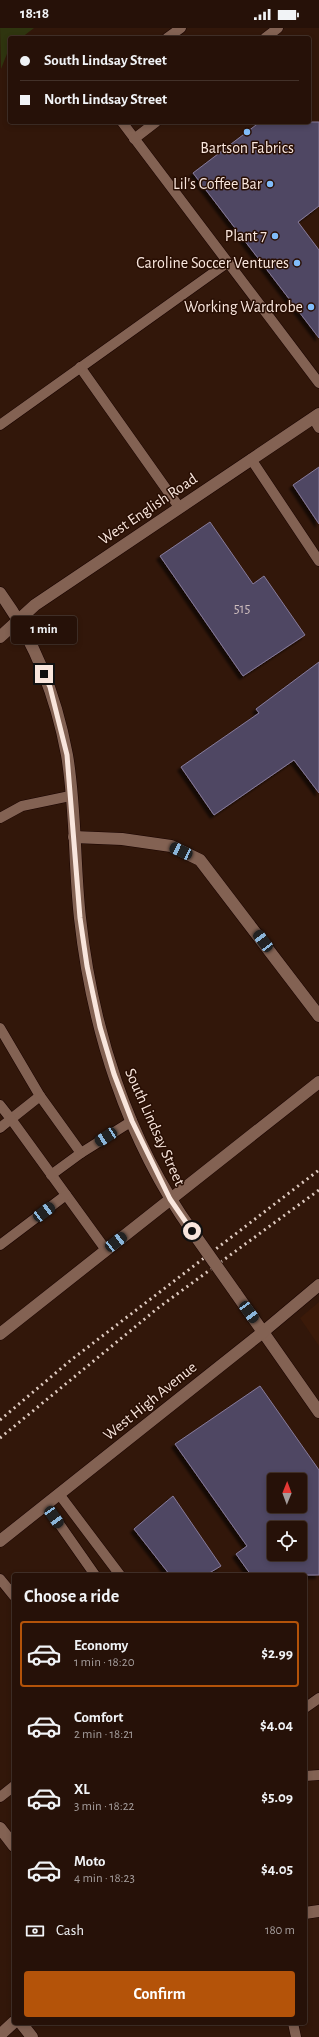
<!DOCTYPE html>
<meta charset="utf-8">
<style>
:root{--surface:#261108;--page:#321f16;--text:#f1f3f6;--muted:#a49d9c;--line:#423129;--accent:#b45309}
body{margin:0;font-family:"Alegreya Sans",sans-serif;background:var(--page);color:var(--text);height:100vh;display:flex;flex-direction:column;font-size:15px;white-space:nowrap}
*{box-sizing:border-box;margin:0}
p{font-size:13px;color:var(--muted)}
.icon{flex:none;width:22px;height:22px;fill:none;stroke:currentColor;stroke-width:2;stroke-linecap:round;stroke-linejoin:round}
.map{position:relative;flex:1;overflow:hidden}
.sheet{position:absolute;left:12px;top:1545px;width:295px;height:452px;display:flex;flex-direction:column;background:var(--surface);border-radius:4px;box-shadow:0 2px 6px #0003,0 0 0 1px var(--line)}
.sheet>*{flex:none}
.guide{position:absolute;left:8px;top:8px;width:303px;height:88px;border-radius:4px;box-shadow:0 2px 6px #0003,0 0 0 1px var(--line);display:grid;align-content:center;height:88px;padding:0 12px;background:var(--surface)}
.needle{width:26px;rotate:1deg}
.buttons{position:absolute;left:267px;top:1445px;display:grid;gap:8px}
.buttons a{display:grid;place-items:center;width:40px;height:40px;border-radius:4px;background:var(--surface);box-shadow:0 2px 6px #0003,0 0 0 1px var(--line);font-size:20px}
.end{position:absolute;width:18px;height:18px;margin:-9px;border:5px solid #f9e6dd;background:#111;box-shadow:0 0 0 2px #111}
.from{border-radius:50%}
.bubble{position:absolute;height:28px;border-radius:4px;background:var(--surface);box-shadow:0 2px 6px #0003,0 0 0 1px var(--line);font-size:13px;font-weight:700;line-height:28px;text-align:center}
.car{position:absolute;width:12px;height:24px;margin:-12px -6px;border-radius:5px;box-shadow:0 0 3px 1px #0007;background:linear-gradient(#222 24%,#8ab4d8 0 40%,#222 0 76%,#8ab4d8 0 86%,#222 0)}
.guide b{display:flex;align-items:center;gap:14px;height:38px;font-size:15px}
.guide b+b{border-top:1px solid var(--line)}
.guide i{width:10px;height:10px;background:var(--text)}
ul{padding:0;list-style:none}
li{display:flex;align-items:center;gap:12px;height:66px;margin:0 8px 6px;padding:0 4px;border:2px solid transparent;border-radius:4px}
li div{flex:1}
li b{display:block;font-size:15px}
li em{font-style:normal;font-weight:700}
li.on{border-color:var(--accent)}
li>.icon{width:36px;height:36px;stroke-width:1.5}
h2{padding:0 12px;font-size:18px;line-height:48px}
.pay{display:flex;align-items:center;gap:10px;height:44px;padding:0 12px;font-size:15px}
.pay p{margin-inline-start:auto}
.action{display:flex;gap:8px;margin-top:auto;padding:8px 12px}
.action a{flex:1;height:46px;border-radius:4px;background:var(--accent);color:#fff;font-size:16px;font-weight:700;line-height:46px;text-align:center}
.status{display:flex;justify-content:space-between;align-items:center;height:28px;padding:0 20px;background:var(--surface);direction:ltr}
.status svg{height:11px;fill:currentColor}
.map>svg:first-child{display:block}
.built{fill:#3b1a09}
.green{fill:#2f350f}
.building{fill:#504663;stroke:#867b9b;fill-rule:evenodd;filter:url(#shadow)}
.lines{fill:none;stroke-linecap:round;stroke-linejoin:round}
.lane-casing{stroke:#190300;stroke-width:11}
.street-casing{stroke:#190300;stroke-width:13}
.secondary-casing{stroke:#190300;stroke-width:13}
.lane{stroke:#836253;stroke-width:10}
.street{stroke:#836253;stroke-width:12}
.secondary{stroke:#836253;stroke-width:12}
.rail{stroke:#dfcbc1;stroke-width:3;stroke-dasharray:2 4;stroke-linecap:butt}
.street-bridge-casing{stroke:#190300;stroke-width:13;stroke-linecap:butt}
.street-bridge{stroke:#836253;stroke-width:12}
.route{stroke:#f9e6dd;stroke-width:5}
.poi-dot{fill:#81bcfa;stroke:#280e03;stroke-width:1.5}
.labels{text-anchor:middle;dominant-baseline:central;stroke-width:3;stroke-linejoin:round;paint-order:stroke}
.number-label{font-size:14px;fill:#cfbebe}
.poi-label{font-size:16px;fill:#f9e6dd;stroke:#280e03;text-anchor:end}
.street-label{font-size:16px;fill:#f9e6dd;stroke:#280e03}
</style>
<div class="status"><b>18:18</b><svg viewBox="0 0 49 12"><path d="M0 12V9h3v3zM5 12V6h3v6zM10 12V3h3v9zM15 12V0h3v12zM26 1h20v11H26zM47 4h2v5h-2z"/></svg></div>
<div class="map">
<svg width="319" height="2009" viewBox="0 0 319 2009">
<defs>
<filter id="shadow"><feDropShadow dx="-3.5" dy="3.5" stdDeviation="1" flood-color="#0009"/></filter>
</defs>
<rect width="100%" height="100%" fill="#32170a"/>
<polygon class="built" points="319,1274 319,1318 300,1290"/>
<polygon class="green" points="0,0 34,0 21,10 10,10 10,18 1,41"/>
<g class="building">
<polygon points="260,94 319,94 319,178 298,194 319,222 319,310 193,145"/>
<polygon points="319,439 319,496 293,457"/>
<polygon points="210,494 253,556 264,548 305,607 243,648 160,528"/>
<polygon points="319,634 319,765 294,732 214,787 181,739 259,685 256,681"/>
<path d="M260,1358L319,1442V1547H251L236,1526L247,1518L175,1416ZM274,1452H300V1478H274ZM274,1500H300V1526H274Z"/>
<polygon points="173,1468 221,1538 206,1547 170,1547 134,1501"/>
</g>
<g class="lines">
<g class="lane-casing">
<g id="lane">
<polyline points="167,10 181,0"/>
<polyline points="265,10 278,0"/>
<polyline points="122,94 319,355"/>
<polyline points="134,111 156,94"/>
<polyline points="80,339 179,479"/>
<polyline points="313,390 319,400"/>
<polyline points="0,397 227,235"/>
<polyline points="251,431 319,533"/>
<polyline points="0,790 22,778 70,768"/>
<polyline points="0,1000 40,1068 11,1091 0,1077"/>
<polyline points="40,1068 81,1125 132,1093"/>
<polyline points="0,1100 11,1091 106,1222"/>
<polyline points="51,1147 81,1125"/>
<polyline points="0,1217 66,1167"/>
<polyline points="59,1466 120,1547"/>
<polyline points="46,1477 95,1547"/>
<polyline points="0,1551 14,1568"/>
<polyline points="305,1680 319,1670"/>
<polyline points="305,1748 319,1747"/>
<polyline points="0,1769 14,1758"/>
<polyline points="293,1995 296,2009"/>
</g>
</g>
<g class="street-casing">
<g id="street">
<polyline points="74,809 122,811 171,818 200,832 319,988"/>
<polyline points="235,1264 319,1384"/>
<polyline points="0,1513 263,1304 319,1257"/>
<polyline points="0,1800 14,1818"/>
<polyline points="21,1995 32,2009"/>
</g>
</g>
<g class="secondary-casing">
<g id="secondary">
<path d="M0,565C35,613 56,668 67,727C76,780 74,836 80,890C92,1000 127,1112 192,1203"/>
<polyline points="0,609 35,577 319,386"/>
<polyline points="0,1306 319,1054"/>
<polyline points="305,1885 319,1883"/>
<polyline points="0,2007 14,1994"/>
</g>
</g>
<use href="#lane" class="lane"/>
<use href="#street" class="street"/>
<use href="#secondary" class="secondary"/>
<g class="rail">
<polyline points="0,1392 71,1332 319,1142"/>
<polyline points="0,1410 158,1280 319,1162"/>
</g>
<g class="street-bridge-casing">
<polyline id="street-bridge" points="192,1203 235,1264"/>
</g>
<use href="#street-bridge" class="street-bridge"/>
</g>
<g class="lines">
<polyline class="route" points="44,646 50,659 67,727 80,890 87,938 100,999 114,1046 132,1093 170,1171 192,1203"/>
</g>
<g class="poi-dot">
<circle cx="247" cy="104" r="4"/>
<circle cx="270" cy="156" r="4"/>
<circle cx="275" cy="208" r="4"/>
<circle cx="297" cy="235" r="4"/>
<circle cx="311" cy="279" r="4"/>
</g>
<g class="labels">
<g class="number-label">
<text x="242" y="581">515</text>
</g>
<g class="poi-label">
<text x="247" y="120" text-anchor="middle">Bartson Fabrics</text>
<text x="262" y="156">Lil's Coffee Bar</text>
<text x="267" y="208">Plant 7</text>
<text x="289" y="235">Caroline Soccer Ventures</text>
<text x="303" y="279">Working Wardrobe</text>
</g>
<g class="street-label">
<text transform="translate(148 481) rotate(-34)">West English Road</text>
<text transform="translate(155 1099) rotate(66)">South Lindsay Street</text>
<text transform="translate(150 1373) rotate(-39)">West High Avenue</text>
</g>
</g>
</svg>
<div class="buttons">
<a><svg class="needle" viewBox="-14 -14 28 28"><path d="M0-13l5 13h-10z" fill="#e53935"/><path d="M0 13l5-13h-10z" fill="#a49d9c"/></svg></a>
<a><svg class="icon" aria-label="locate" viewBox="0 0 24 24"><circle cx="12" cy="12" r="6"/><path d="M12 2v4M12 18v4M2 12h4M18 12h4"/></svg></a>
</div>
<i class="end from" style="left:192px;top:1203px"></i>
<i class="end" style="left:44px;top:646px"></i>
<div class="bubble" style="left:11px;top:588px;width:66px">1 min</div>
<i class="car" style="left:181px;top:823px;rotate:295deg"></i>
<i class="car" style="left:263px;top:913px;rotate:323deg"></i>
<i class="car" style="left:106px;top:1109px;rotate:237deg"></i>
<i class="car" style="left:44px;top:1184px;rotate:53deg"></i>
<i class="car" style="left:116px;top:1214px;rotate:52deg"></i>
<i class="car" style="left:249px;top:1284px;rotate:144deg"></i>
<i class="car" style="left:54px;top:1489px;rotate:145deg"></i>
<div class="guide">
<b><i class="from"></i>South Lindsay Street</b>
<b><i></i>North Lindsay Street</b>
</div>
<section class="sheet">
<h2>Choose a ride</h2>
<ul>
<li class="on"><svg class="icon" aria-label="car" viewBox="0 0 24 24"><path d="M5 17H2v-5l4-1 3-4h7l3 4 3 1v5h-3M9 17h6M6 11h13"/><circle cx="7" cy="17" r="2"/><circle cx="17" cy="17" r="2"/></svg><div><b>Economy</b><p>1 min · 18:20</p></div><em>$2.99</em></li>
<li><svg class="icon" aria-label="car" viewBox="0 0 24 24"><path d="M5 17H2v-5l4-1 3-4h7l3 4 3 1v5h-3M9 17h6M6 11h13"/><circle cx="7" cy="17" r="2"/><circle cx="17" cy="17" r="2"/></svg><div><b>Comfort</b><p>2 min · 18:21</p></div><em>$4.04</em></li>
<li><svg class="icon" aria-label="car" viewBox="0 0 24 24"><path d="M5 17H2v-5l4-1 3-4h7l3 4 3 1v5h-3M9 17h6M6 11h13"/><circle cx="7" cy="17" r="2"/><circle cx="17" cy="17" r="2"/></svg><div><b>XL</b><p>3 min · 18:22</p></div><em>$5.09</em></li>
<li><svg class="icon" aria-label="car" viewBox="0 0 24 24"><path d="M5 17H2v-5l4-1 3-4h7l3 4 3 1v5h-3M9 17h6M6 11h13"/><circle cx="7" cy="17" r="2"/><circle cx="17" cy="17" r="2"/></svg><div><b>Moto</b><p>4 min · 18:23</p></div><em>$4.05</em></li>
</ul>
<div class="pay"><svg class="icon" aria-label="cash" viewBox="0 0 24 24"><path d="M3 7h18v10H3z"/><circle cx="12" cy="12" r="2"/></svg>Cash<p>180 m</p></div>
<div class="action"><a>Confirm</a></div>
</section>
</div>
